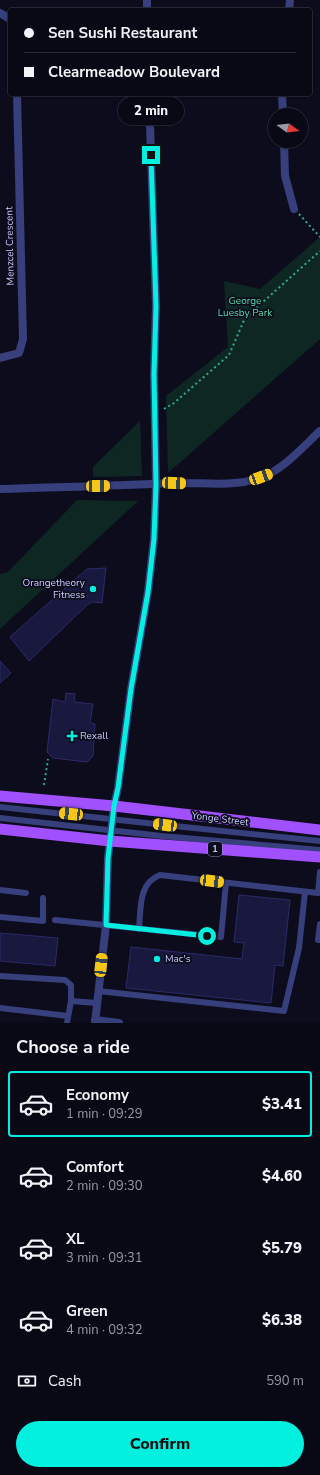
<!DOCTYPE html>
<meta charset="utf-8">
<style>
:root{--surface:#090916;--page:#171723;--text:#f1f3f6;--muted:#999aa1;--line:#292a35;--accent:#03f0e1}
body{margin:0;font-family:"Nunito Sans",sans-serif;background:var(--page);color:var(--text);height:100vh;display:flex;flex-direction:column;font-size:15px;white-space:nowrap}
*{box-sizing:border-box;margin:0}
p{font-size:13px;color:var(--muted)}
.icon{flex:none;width:22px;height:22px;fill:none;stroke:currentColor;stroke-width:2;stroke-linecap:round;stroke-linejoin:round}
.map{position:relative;height:1023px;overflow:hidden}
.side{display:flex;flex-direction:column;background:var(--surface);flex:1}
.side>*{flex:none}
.banner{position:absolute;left:8px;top:8px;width:304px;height:88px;border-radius:4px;box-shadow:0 1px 3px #0004,0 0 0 1px var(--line);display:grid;align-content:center;height:88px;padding:0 16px;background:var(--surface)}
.needle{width:26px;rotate:105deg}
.controls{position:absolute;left:268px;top:108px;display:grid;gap:8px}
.controls a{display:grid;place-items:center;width:40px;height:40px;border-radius:50%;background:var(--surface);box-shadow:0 1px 3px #0004,0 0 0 1px var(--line);font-size:20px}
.end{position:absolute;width:18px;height:18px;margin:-9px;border:5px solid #03f0e1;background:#111;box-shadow:0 0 0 2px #111}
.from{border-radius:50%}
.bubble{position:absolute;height:28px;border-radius:14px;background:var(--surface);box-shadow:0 1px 3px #0004,0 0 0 1px var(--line);font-size:13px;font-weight:800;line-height:28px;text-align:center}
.car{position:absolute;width:12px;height:24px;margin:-12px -6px;border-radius:5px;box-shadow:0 0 3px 1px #0007;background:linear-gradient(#f5c518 24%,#345 0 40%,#f5c518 0 76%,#345 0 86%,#f5c518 0)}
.banner b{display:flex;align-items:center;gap:14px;height:38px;font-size:15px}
.banner b+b{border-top:1px solid var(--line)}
.banner i{width:10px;height:10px;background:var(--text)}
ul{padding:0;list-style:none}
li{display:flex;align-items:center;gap:12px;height:66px;margin:0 8px 6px;padding:0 8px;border:2px solid transparent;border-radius:4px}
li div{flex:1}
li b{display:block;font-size:15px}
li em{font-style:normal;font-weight:800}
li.on{border-color:var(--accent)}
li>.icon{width:36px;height:36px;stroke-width:1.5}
h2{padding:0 16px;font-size:18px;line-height:48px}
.pay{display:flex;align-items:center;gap:10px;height:44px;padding:0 16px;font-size:15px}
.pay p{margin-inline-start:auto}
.action{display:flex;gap:8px;margin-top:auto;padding:8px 16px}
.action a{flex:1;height:46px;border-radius:24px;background:var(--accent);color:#111;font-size:16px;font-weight:800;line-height:46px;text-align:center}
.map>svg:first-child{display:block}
.green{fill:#0f2722}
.building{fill:#19183e;stroke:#2c2a69}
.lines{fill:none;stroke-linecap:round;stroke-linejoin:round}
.path{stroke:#2ead90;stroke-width:2;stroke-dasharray:2 3;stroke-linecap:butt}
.service{stroke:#373f7c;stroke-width:6}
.minor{stroke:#373f7c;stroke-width:8}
.tertiary{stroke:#373f7c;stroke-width:8}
.primary{stroke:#a150fd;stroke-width:11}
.route{stroke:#03f0e1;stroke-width:5}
.poi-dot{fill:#03f0e1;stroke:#0c0c1d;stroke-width:1.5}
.labels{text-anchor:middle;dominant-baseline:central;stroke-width:3.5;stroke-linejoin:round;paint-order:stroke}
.shield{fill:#0c0c1d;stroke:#9092ba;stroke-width:1}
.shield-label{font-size:9px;font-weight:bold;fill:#c8cbfe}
.street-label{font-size:10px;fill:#c8cbfe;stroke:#0c0c1d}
.park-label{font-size:10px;fill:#56dca5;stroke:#0c0c1d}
.poi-label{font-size:10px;fill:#c8cbfe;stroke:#0c0c1d;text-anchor:start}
</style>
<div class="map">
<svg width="320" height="1023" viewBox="0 0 320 1023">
<rect width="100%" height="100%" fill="#0c0c1d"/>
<g class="green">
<polygon points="320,237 320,339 168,473 166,396 228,347 224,281 260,289"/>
<polygon points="140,421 142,476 93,477 93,467"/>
<polygon points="77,500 138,501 0,629 0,574 8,572"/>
</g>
<g class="building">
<polygon points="106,568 102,603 92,602 87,605 29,661 10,637 87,569"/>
<polygon points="0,661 11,673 0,683"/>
<polygon points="66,693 75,694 74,702 93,704 90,723 95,724 93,756 87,762 53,758 47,752 53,699 65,702"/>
<polygon points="239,895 290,900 283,966 275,965 271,1003 126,988 131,947 242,959 244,943 234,942"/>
<polygon points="0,933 58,938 55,966 0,961"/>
</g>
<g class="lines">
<g class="path">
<polyline points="299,214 320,237"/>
<polyline points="164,409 174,403 229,355 245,318 320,251"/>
<polyline points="44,785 48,759"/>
</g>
<g class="service">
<polyline points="0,807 165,825 320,841"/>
<polyline points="0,818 162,836 320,850"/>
<polyline points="0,890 26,893"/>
<polyline points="0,917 43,921 43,898"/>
<polyline points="55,920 221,937 226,883"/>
<polyline points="320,924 318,940 320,940"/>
<path d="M139,929C141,909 138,883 160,875L318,893L320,872"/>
<polyline points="0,976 65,980 71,985 71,1001 67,1023"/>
<polyline points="98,991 284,1011 299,948 305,892"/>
<polyline points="71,1001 97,1003"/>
<polyline points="0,1008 68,1016"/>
</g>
<g class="minor">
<polyline points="289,10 290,0"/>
<polyline points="0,13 10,19"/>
<polyline points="282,94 283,115"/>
<polyline points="284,141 285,176 294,209"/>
<polyline points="0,358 19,353 23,339 17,94"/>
<path d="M0,489C58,487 115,486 173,483C205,482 239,489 269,474C288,464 304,446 320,431"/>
<polyline points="95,1020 119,1023"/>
</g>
<g class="tertiary">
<polyline points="147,0 147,10"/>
<polyline points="95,1023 106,925 108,858 114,806 118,788 131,689 148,592 154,539 156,485 154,374 156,306 149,94"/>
</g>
<g class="primary">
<polyline points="0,796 114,806 320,830"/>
<polyline points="0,829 110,841 320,857"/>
</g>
</g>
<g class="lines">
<polyline class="route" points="151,155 156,306 154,374 156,485 154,539 148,592 131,689 118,788 114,806 108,858 106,925 207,936"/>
</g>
<g class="poi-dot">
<circle cx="93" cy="589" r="4"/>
<path d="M70 730h4v4h4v4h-4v4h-4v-4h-4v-4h4z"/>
<circle cx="157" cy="959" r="4"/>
</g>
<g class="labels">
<rect class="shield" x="208" y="842" width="14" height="14" rx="3"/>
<g class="shield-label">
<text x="215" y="849">1</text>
</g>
<g class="street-label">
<text transform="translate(10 246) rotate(-91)">Menzcel Crescent</text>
<text transform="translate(220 819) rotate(7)">Yonge Street</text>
</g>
<g class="park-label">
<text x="245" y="301">George<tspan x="245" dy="12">Luesby Park</tspan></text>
</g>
<g class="poi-label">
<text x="85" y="583" text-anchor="end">Orangetheory<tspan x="85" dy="12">Fitness</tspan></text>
<text x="80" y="736">Rexall</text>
<text x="165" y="959">Mac's</text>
</g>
</g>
</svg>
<div class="controls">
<a><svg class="needle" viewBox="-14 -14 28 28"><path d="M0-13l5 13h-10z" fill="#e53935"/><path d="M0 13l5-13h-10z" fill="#999aa1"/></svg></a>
</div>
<i class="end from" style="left:207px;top:936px"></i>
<i class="end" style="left:151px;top:155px"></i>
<div class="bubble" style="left:118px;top:97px;width:66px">2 min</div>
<i class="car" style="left:261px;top:477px;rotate:70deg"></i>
<i class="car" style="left:174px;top:483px;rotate:92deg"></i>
<i class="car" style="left:98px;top:486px;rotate:89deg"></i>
<i class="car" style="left:71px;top:814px;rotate:276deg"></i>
<i class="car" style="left:165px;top:825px;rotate:277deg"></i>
<i class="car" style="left:212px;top:881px;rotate:97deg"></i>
<i class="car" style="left:101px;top:965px;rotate:6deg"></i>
<div class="banner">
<b><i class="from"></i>Sen Sushi Restaurant</b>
<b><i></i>Clearmeadow Boulevard</b>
</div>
</div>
<section class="side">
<h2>Choose a ride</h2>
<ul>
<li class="on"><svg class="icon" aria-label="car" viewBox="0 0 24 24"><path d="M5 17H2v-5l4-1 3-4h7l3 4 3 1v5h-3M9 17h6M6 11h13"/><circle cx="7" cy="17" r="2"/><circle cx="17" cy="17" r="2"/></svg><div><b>Economy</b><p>1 min · 09:29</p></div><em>$3.41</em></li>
<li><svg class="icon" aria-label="car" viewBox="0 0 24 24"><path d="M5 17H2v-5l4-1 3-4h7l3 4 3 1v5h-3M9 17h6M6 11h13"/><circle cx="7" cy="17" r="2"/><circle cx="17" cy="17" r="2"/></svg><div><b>Comfort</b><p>2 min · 09:30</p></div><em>$4.60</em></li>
<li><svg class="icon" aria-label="car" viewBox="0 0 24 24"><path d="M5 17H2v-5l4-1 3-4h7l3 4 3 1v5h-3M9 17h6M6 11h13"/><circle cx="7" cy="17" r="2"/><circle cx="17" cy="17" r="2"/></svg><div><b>XL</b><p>3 min · 09:31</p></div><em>$5.79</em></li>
<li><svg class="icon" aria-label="car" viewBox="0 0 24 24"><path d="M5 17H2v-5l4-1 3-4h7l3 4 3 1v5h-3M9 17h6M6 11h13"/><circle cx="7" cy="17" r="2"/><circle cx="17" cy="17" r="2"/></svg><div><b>Green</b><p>4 min · 09:32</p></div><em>$6.38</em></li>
</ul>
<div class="pay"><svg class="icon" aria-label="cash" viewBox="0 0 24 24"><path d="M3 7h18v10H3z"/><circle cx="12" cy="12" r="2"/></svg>Cash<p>590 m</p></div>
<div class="action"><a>Confirm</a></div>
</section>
